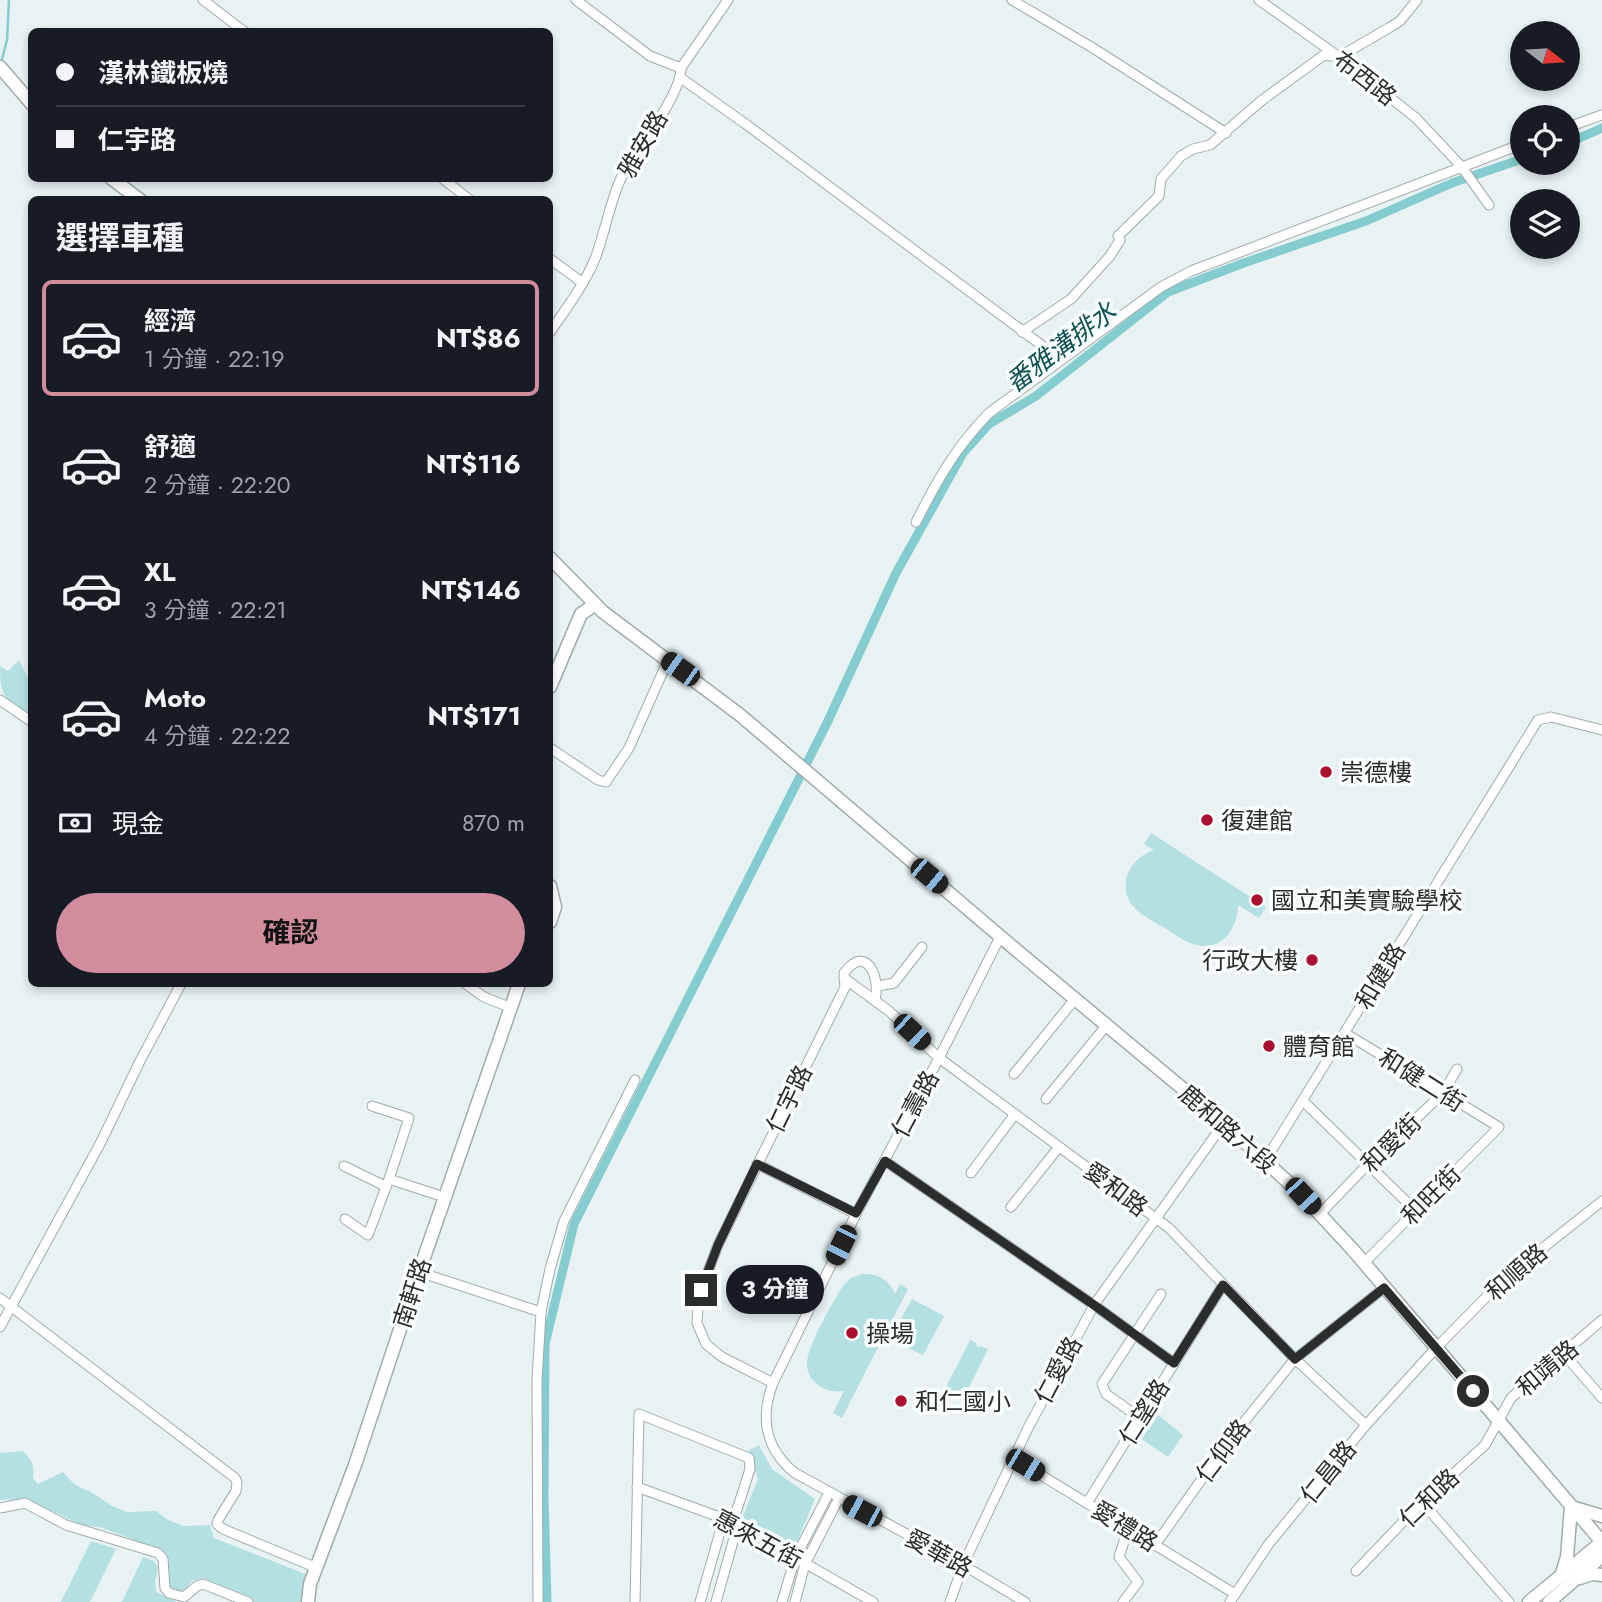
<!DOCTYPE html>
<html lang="zh-TW">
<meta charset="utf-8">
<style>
:root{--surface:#171b24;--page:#242831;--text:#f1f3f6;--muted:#9ea1a6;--line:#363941;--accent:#d18d9c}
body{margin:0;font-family:Jost,"Noto Sans TC",sans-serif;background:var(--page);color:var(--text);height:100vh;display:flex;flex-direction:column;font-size:26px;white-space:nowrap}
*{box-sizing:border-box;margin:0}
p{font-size:23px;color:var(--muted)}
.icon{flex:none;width:38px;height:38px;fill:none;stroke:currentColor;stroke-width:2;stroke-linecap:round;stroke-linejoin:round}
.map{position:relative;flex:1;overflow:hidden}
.side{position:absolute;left:28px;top:196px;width:525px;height:791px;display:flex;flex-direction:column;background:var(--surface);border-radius:10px;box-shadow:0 4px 10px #0003}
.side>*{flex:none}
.hud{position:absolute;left:28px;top:28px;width:525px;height:154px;border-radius:10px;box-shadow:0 4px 10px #0003;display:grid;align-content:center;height:154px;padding:0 28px;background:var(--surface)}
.needle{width:46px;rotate:107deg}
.fabs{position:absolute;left:1510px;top:21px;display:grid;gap:14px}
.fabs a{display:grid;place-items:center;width:70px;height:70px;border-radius:50%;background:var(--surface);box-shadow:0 4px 10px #0003;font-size:35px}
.end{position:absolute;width:32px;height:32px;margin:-16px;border:9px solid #292d2d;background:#fff;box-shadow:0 0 0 4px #fff}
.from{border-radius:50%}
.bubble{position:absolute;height:49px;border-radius:24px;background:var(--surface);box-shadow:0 4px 10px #0003;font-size:23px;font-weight:700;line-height:49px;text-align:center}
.car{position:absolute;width:21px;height:42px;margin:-21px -10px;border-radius:9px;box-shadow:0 0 5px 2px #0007;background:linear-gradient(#222 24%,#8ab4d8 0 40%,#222 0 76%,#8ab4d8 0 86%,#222 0)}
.hud b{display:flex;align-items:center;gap:24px;height:66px;font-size:26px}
.hud b+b{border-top:2px solid var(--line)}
.hud i{width:18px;height:18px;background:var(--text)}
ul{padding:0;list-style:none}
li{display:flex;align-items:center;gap:21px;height:116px;margin:0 14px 10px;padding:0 14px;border:4px solid transparent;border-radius:10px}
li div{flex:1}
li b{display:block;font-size:26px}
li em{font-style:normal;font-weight:700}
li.active{border-color:var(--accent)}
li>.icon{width:63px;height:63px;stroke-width:1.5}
h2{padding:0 28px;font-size:32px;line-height:84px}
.pay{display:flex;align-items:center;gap:18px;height:77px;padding:0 28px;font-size:26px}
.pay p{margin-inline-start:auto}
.primary-button{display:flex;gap:14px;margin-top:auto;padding:14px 28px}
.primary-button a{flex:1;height:80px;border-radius:42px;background:var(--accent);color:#111;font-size:28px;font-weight:700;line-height:80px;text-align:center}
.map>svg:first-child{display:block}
.green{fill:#b5e0e2}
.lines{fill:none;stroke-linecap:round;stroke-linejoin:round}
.stream{stroke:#84cccf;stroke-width:2.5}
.canal{stroke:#84cccf;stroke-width:9}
.street-casing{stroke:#a1abab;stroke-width:11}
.secondary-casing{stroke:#a1abab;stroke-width:15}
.street{stroke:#fff;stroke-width:9}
.secondary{stroke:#fff;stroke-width:12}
.route{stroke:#292d2d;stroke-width:9}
.poi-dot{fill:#a9112e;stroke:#f9ffff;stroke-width:2.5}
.labels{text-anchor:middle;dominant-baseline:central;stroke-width:7;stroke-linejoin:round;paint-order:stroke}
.street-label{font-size:24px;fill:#292d2d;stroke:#f9ffff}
.poi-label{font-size:24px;fill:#292d2d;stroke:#f9ffff;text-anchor:start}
.water-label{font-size:26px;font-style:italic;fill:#0f4f52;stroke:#f9ffff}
</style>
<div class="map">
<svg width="1602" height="1602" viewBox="0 0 1602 1602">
<rect width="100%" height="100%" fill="#e8f2f3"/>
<g class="green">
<path d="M19,660L31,684V716C5,699 0,698 0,666L8,671Z"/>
<path d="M1151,833L1266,907L1259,918L1238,905C1238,929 1221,953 1193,944C1183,941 1174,934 1165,928C1155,922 1141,916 1133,906C1116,885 1130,858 1154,850L1144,844Z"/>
<path d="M863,1274C878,1274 889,1279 895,1294L900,1284L908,1289L842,1418L833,1413L844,1391C823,1394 802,1379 808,1356C813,1337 832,1303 843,1286L851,1278Z"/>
<polygon points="912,1299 944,1316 923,1355 890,1339"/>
<polygon points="970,1340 976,1343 977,1347 981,1346 988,1349 962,1401 955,1397 954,1394 944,1391"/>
<polygon points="1157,1414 1183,1435 1168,1457 1140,1438"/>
<polygon points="759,1445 772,1469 815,1499 794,1549 742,1518 758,1479 749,1450"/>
<path d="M23,1451C32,1460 35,1466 33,1478L38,1484L63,1472L74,1484L94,1494L112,1506L127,1512L156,1511L168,1520L183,1526L210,1525L214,1538L308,1575L303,1590L302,1602H253L203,1578L191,1581L186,1589L178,1592L169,1587V1562L163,1551L100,1527L84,1526L26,1499L0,1500V1453Z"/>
<polygon points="91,1541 116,1549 90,1602 61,1602"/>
<polygon points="143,1557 154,1561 158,1567 155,1581 156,1592 177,1602 122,1602"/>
</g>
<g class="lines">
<polyline class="stream" points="1,63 7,40 9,0"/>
<g class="canal">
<polyline points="1568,143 1602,128"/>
<polyline points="547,1602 544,1498 545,1344 574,1224 827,723 896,573 963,453 989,424 1036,396 1168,292 1241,264 1366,221 1452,183 1522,159"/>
</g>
<g class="street-casing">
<g id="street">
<polyline points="203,0 245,32"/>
<polyline points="576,0 650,56 681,68"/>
<polyline points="1012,0 1093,48 1226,133"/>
<polyline points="1259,0 1339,57 1416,118 1461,166 1489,205"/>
<polyline points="681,78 747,125 1060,359"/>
<polyline points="1568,127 1602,115"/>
<polyline points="442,178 470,200"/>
<polyline points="550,259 583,283"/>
<path d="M550,332C566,309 584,285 595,259C605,233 613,188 627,167C641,144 681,94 681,68L728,0"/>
<polyline points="1022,332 1071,299 1110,256 1120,240 1118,236 1159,196 1161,179 1181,156 1193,149 1210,145 1261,101 1324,55 1339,57 1392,26 1400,21 1417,0"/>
<path d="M916,522C938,479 955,448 989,413L1161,287L1191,271L1522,144"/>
<polyline points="0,700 32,722"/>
<polyline points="550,748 598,780 606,782 629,748 668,660"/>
<path d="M1000,937L939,1058L856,1214L773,1383C760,1417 765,1449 795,1473L963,1565L1025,1602"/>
<polyline points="844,978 889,1011 939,1058 1169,1228 1295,1359 1366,1425"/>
<polyline points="466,984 484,997 509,1007"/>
<polyline points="878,986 894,983 922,947"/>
<polyline points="1345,1033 1499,1127 1364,1263"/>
<polyline points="1014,1074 1075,999"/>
<polyline points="1046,1099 1106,1026"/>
<polyline points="1303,1101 1415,1210"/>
<polyline points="885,1161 1094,1305 1174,1363"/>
<polyline points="1265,1161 1538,720 1551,717 1602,730"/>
<polyline points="757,1164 856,1214"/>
<polyline points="344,1166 385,1186"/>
<polyline points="971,1173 1015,1114"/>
<polyline points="389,1179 444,1197"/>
<polyline points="1011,1207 1059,1147"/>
<polyline points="1320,1214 1368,1164 1443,1093 1457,1069"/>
<polyline points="345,1219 368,1235 389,1179 409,1118 372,1106"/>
<polyline points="419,1272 541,1312"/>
<polyline points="0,1298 235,1478 237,1482 236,1491 218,1520 217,1524 223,1529 317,1568"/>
<polyline points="0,1327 101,1142 140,1061 181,984"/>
<polyline points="1564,1354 1602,1398"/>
<path d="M773,1383L722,1357L706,1344L697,1323L698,1306L701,1290L718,1245L845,987L844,973C865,944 881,975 875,1000"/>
<polyline points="1140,1418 1106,1394 1102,1384 1161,1294"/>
<polyline points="1015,1459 1235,1594"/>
<polyline points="637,1487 733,1522 873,1602"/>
<polyline points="1422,1502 1509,1602"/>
<polyline points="1087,1503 1223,1285"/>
<polyline points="0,1508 25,1503 66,1525 158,1553 163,1559 165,1588 169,1593 184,1597 197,1586 203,1584 248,1602"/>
<polyline points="1155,1545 1231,1438 1295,1359 1384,1288"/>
<polyline points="1356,1571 1422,1502 1485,1445 1511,1398 1602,1320"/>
<polyline points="538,1602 537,1380 541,1312 550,1269 564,1221 635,1080"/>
<polyline points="635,1602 639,1414 749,1458 750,1469 733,1522"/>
<polyline points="700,1602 722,1525 733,1522"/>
<polyline points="716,1602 736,1531 733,1522"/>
<polyline points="782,1602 795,1558 829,1493"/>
<polyline points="795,1602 805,1564 839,1498"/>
<polyline points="950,1602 963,1565 1028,1428 1094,1305 1224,1123"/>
<polyline points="1123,1602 1138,1582 1119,1557 1128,1529"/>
<polyline points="1230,1602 1268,1545 1366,1425 1435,1349 1504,1279 1602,1201"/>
</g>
</g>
<g class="secondary-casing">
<g id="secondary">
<polyline points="0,67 32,104"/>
<polyline points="111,178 140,200"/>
<polyline points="550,558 603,612 740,715 1015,949 1224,1123 1265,1161 1303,1196 1353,1250 1602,1542"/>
<polyline points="550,687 581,614 594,605"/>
<polyline points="550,886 555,907 550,922"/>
<polyline points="1561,1576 1567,1557 1571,1507 1602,1516"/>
<polyline points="1580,1578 1592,1574 1602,1575"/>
<polyline points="308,1602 310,1584 355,1465 419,1272 519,984"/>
<polyline points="1529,1602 1602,1542"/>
<polyline points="1549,1602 1602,1556"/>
</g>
</g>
<use href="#street" class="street"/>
<use href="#secondary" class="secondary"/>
</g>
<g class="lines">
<polyline class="route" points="701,1290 718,1245 757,1164 856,1213 885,1161 1094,1305 1174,1363 1223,1285 1295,1359 1384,1288 1473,1391"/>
</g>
<g class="poi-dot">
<circle cx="1326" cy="772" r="7"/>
<circle cx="1207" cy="820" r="7"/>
<circle cx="1257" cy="900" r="7"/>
<circle cx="1312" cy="960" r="7"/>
<circle cx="1269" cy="1046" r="7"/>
<circle cx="852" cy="1333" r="7"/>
<circle cx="901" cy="1401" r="7"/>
</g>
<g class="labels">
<g class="street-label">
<text transform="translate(1365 78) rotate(38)">布西路</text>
<text transform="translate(643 144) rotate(-60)">雅安路</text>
<text transform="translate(1380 976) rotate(-59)">和健路</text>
<text transform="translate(1422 1080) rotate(32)">和健二街</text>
<text transform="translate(789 1099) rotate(-64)">仁宇路</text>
<text transform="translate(915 1104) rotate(-62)">仁壽路</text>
<text transform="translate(1228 1129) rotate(41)">鹿和路六段</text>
<text transform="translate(1391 1143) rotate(-44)">和愛街</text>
<text transform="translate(1116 1189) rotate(37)">愛和路</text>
<text transform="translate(1431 1195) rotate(-45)">和旺街</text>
<text transform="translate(1516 1272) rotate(-41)">和順路</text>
<text transform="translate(412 1293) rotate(-72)">南軒路</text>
<text transform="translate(1547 1368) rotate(-40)">和靖路</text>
<text transform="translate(1058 1370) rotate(-62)">仁愛路</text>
<text transform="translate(1144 1412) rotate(-58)">仁望路</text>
<text transform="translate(1223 1451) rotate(-53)">仁仰路</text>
<text transform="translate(1328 1472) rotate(-51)">仁昌路</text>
<text transform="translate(1429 1498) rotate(-44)">仁和路</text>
<text transform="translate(1125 1526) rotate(32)">愛禮路</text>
<text transform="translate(758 1539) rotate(28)">惠來五街</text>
<text transform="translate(939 1553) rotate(29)">愛華路</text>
</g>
<g class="poi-label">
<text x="1340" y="772">崇德樓</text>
<text x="1221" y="820">復建館</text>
<text x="1271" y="900">國立和美實驗學校</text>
<text x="1298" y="960" text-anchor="end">行政大樓</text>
<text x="1283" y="1046">體育館</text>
<text x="866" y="1333">操場</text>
<text x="915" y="1401">和仁國小</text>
</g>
<g class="water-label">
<text transform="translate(1061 347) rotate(-37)">番雅溝排水</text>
</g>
</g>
</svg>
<div class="fabs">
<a><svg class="needle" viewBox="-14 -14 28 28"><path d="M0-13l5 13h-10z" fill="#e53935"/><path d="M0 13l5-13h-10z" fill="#9ea1a6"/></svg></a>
<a><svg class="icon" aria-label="locate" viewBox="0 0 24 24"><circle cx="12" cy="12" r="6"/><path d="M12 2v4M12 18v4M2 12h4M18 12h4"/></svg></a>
<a><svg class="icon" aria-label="layers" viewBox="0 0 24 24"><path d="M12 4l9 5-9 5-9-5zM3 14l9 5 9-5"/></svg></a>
</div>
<i class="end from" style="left:1473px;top:1391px"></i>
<i class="end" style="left:701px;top:1290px"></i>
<div class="bubble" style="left:726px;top:1265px;width:98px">3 分鐘</div>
<i class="car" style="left:680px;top:669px;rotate:305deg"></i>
<i class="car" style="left:929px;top:876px;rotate:130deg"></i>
<i class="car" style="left:912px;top:1032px;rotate:133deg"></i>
<i class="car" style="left:1303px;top:1196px;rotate:137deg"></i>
<i class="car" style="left:841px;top:1245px;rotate:206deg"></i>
<i class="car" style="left:1025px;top:1465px;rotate:121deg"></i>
<i class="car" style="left:862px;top:1511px;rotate:298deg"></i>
<div class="hud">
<b><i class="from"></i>漢林鐵板燒</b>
<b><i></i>仁宇路</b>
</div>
<section class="side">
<h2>選擇車種</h2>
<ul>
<li class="active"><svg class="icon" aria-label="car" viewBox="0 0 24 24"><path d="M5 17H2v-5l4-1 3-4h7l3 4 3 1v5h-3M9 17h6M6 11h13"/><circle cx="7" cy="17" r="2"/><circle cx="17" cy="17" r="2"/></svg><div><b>經濟</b><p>1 分鐘 · 22:19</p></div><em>NT$86</em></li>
<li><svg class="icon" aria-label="car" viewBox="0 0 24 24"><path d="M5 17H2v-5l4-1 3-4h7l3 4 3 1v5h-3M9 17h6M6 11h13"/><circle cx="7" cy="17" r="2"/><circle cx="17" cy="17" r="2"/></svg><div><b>舒適</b><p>2 分鐘 · 22:20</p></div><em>NT$116</em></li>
<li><svg class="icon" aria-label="car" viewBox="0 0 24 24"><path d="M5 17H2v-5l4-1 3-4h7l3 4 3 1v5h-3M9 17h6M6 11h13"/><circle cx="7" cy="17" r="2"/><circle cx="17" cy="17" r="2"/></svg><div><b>XL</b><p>3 分鐘 · 22:21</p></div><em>NT$146</em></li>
<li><svg class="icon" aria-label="car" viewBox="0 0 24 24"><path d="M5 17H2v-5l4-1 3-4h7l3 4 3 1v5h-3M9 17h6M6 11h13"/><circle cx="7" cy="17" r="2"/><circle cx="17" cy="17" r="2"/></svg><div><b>Moto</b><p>4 分鐘 · 22:22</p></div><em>NT$171</em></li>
</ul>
<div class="pay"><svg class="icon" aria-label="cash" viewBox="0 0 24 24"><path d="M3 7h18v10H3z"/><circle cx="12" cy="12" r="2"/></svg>現金<p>870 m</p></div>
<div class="primary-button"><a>確認</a></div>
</section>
</div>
